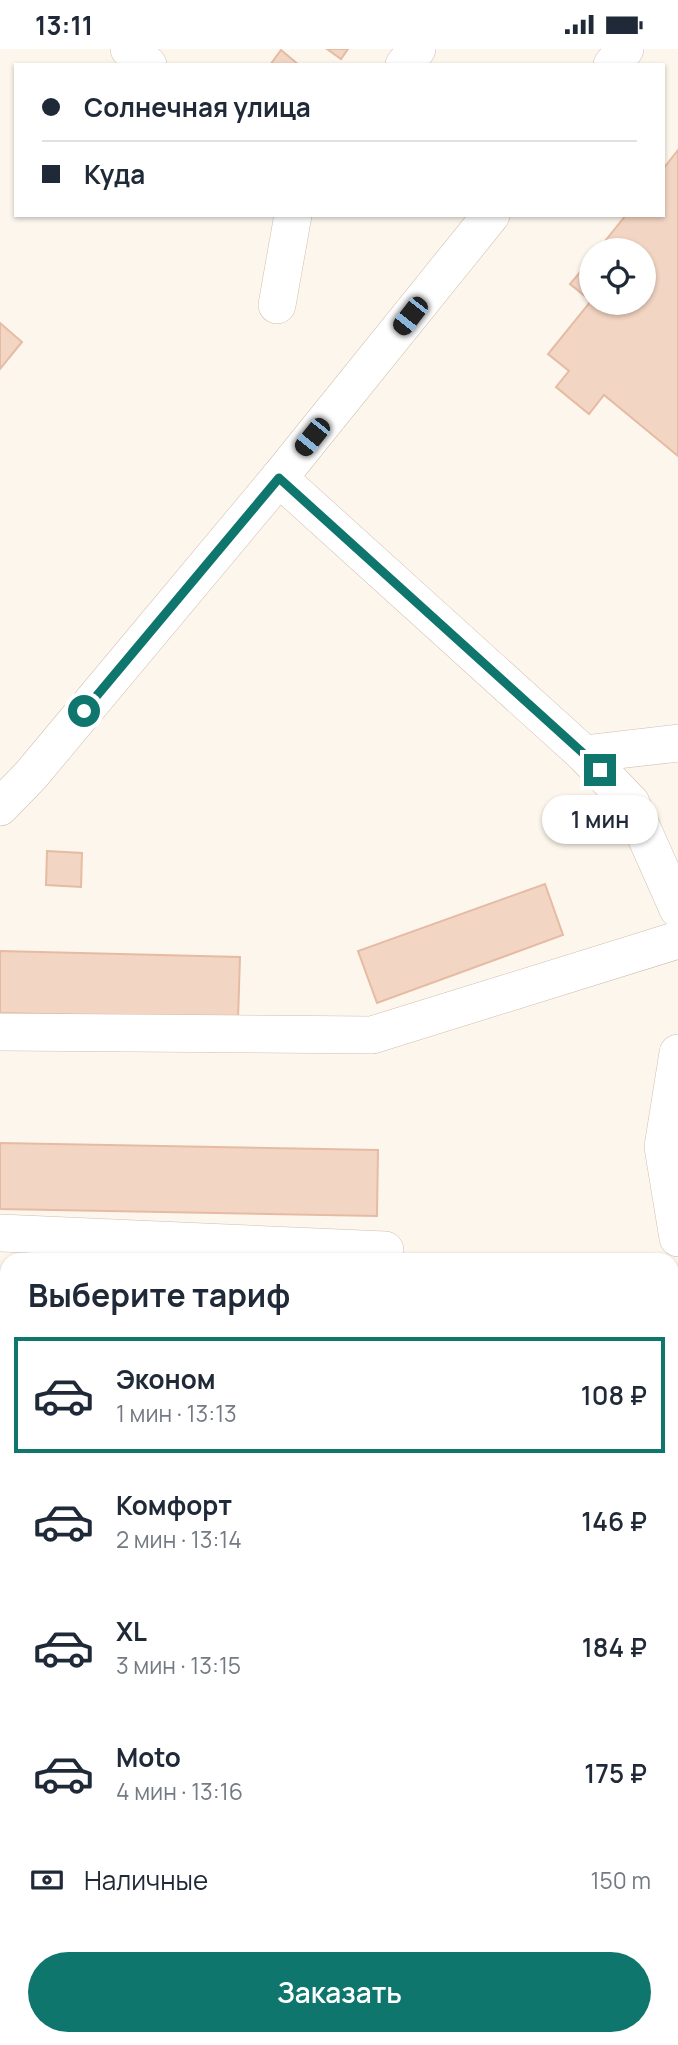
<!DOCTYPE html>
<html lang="ru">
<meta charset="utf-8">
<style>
:root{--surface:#fff;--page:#f6f6f7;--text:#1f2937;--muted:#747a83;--line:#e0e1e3;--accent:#0f766e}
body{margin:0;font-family:Manrope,sans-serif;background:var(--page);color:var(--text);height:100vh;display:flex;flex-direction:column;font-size:26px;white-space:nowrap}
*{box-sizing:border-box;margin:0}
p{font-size:23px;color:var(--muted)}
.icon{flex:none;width:38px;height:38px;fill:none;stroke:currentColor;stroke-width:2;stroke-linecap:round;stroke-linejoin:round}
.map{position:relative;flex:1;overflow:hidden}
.sheet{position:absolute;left:0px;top:1204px;width:679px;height:793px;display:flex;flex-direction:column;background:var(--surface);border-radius:21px 21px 0 0;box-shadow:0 2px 5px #0004}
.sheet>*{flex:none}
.banner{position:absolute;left:14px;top:14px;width:651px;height:154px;border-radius:0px;box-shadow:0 2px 5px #0004;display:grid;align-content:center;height:154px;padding:0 28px;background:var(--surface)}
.controls{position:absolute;left:579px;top:189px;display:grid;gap:14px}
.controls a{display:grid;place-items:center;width:77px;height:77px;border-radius:50%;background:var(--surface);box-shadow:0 2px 5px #0004;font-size:35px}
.end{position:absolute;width:32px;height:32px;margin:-16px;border:9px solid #0f766e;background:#fff;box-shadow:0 0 0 4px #fff}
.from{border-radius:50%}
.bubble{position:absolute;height:49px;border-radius:24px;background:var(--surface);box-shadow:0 2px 5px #0004;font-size:23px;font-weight:600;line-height:49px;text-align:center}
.car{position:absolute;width:21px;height:42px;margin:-21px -10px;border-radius:9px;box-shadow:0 0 5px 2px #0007;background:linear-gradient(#222 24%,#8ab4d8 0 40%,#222 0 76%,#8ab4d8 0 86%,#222 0)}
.banner b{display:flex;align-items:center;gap:24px;height:66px;font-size:26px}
.banner b+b{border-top:2px solid var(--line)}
.banner i{width:18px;height:18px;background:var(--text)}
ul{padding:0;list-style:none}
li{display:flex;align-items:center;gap:21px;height:116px;margin:0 14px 10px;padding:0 14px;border:4px solid transparent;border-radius:0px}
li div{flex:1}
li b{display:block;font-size:26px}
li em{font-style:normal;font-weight:600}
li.selected{border-color:var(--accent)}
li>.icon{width:63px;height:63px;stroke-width:1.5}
h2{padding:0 28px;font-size:32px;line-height:84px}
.pay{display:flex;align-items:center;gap:18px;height:77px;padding:0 28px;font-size:26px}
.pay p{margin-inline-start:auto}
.button{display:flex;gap:14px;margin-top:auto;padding:14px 28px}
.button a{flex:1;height:80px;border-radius:42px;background:var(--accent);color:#fff;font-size:28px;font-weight:600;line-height:80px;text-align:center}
.status{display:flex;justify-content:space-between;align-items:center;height:49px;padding:0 35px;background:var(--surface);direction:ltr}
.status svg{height:19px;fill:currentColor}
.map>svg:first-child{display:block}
.forest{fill:url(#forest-firs)}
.building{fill:#f3d5c3;stroke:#e6bba3;stroke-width:2}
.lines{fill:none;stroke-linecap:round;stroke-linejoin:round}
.minor-casing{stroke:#d1beb0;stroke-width:38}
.minor{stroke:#fff;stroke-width:37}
.route{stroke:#0f766e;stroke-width:9}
</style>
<div class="status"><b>13:11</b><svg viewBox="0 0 49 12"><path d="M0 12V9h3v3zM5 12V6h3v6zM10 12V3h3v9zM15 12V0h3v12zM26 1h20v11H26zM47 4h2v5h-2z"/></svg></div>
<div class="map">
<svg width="678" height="1996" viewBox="0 0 678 1996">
<defs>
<pattern id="forest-firs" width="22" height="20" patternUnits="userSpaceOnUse" patternTransform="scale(1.75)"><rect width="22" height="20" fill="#d8ecc9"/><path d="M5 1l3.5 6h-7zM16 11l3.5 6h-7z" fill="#b4c2a5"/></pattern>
</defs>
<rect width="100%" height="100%" fill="#fdf6ec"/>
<polygon class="forest" points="0,1959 7,1960 7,1990 138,1990 159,1996 0,1996"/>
<g class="building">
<polygon points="327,0 348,0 341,10"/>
<polygon points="281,1 299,16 270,16"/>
<polygon points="678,101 678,407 604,346 589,365 556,338 569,322 548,305 591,252 570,235 592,209 592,254 644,254 644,201 598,201 626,166 663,166 663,120"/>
<polygon points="0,274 22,293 0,320"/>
<polygon points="47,802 82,804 81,838 46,836"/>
<polygon points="545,835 563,886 377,954 358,902"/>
<polygon points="0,902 240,908 238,970 0,964"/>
<polygon points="0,1094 378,1101 377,1167 0,1160"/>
<rect x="0" y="1333" width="7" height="116"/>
<rect x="0" y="1700" width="7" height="57"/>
<polygon points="672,1942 678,1942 678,1996 230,1996 230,1990 672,1990"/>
</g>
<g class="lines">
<g class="minor-casing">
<g id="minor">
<polyline points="129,0 148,16"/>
<polyline points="404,16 417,0"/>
<polyline points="612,16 625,0"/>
<polyline points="277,256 293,166"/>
<polyline points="279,429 584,705 631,754 678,860"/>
<polyline points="584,705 678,694"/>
<polyline points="0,758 31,726 279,429 491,166"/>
<polyline points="0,983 372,986 678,891"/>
<polyline points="678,1004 663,1098 678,1189"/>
<polyline points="0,1184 385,1201"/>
<polyline points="672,1514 678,1511"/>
<polyline points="0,1548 7,1548"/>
<polyline points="0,1616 7,1621"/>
<polyline points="0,1802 7,1802"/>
<polyline points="672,1893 678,1893"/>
<polyline points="0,1909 7,1909"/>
</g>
</g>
<use href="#minor" class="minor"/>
</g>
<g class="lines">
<polyline class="route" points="84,662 279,429 584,705 600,721"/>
</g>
</svg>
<div class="controls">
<a><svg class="icon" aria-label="locate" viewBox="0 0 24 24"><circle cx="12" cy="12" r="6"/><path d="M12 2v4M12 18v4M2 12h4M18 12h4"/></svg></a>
</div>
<i class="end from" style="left:84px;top:662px"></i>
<i class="end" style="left:600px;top:721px"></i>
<div class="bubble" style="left:542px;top:746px;width:116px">1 мин</div>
<i class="car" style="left:410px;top:267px;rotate:218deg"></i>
<i class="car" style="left:312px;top:388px;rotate:219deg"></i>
<div class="banner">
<b><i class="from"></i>Солнечная улица</b>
<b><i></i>Куда</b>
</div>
<section class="sheet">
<h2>Выберите тариф</h2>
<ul>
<li class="selected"><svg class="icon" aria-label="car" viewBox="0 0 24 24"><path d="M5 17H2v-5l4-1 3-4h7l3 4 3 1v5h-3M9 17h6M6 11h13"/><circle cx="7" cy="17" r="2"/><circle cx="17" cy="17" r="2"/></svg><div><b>Эконом</b><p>1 мин · 13:13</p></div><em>108 ₽</em></li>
<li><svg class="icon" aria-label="car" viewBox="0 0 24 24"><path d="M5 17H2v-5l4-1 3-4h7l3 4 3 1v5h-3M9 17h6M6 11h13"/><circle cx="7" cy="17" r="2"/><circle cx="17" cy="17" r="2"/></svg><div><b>Комфорт</b><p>2 мин · 13:14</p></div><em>146 ₽</em></li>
<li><svg class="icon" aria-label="car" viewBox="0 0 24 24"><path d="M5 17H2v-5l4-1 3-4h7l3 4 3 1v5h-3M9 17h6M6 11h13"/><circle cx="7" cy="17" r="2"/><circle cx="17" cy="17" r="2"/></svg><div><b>XL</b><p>3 мин · 13:15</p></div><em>184 ₽</em></li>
<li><svg class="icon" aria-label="car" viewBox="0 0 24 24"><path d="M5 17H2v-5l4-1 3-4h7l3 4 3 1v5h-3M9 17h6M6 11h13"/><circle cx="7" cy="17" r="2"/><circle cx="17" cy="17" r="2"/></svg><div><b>Moto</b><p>4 мин · 13:16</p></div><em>175 ₽</em></li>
</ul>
<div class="pay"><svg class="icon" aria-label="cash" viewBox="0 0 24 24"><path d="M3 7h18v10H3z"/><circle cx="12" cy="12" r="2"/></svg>Наличные<p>150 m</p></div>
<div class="button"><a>Заказать</a></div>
</section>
</div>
